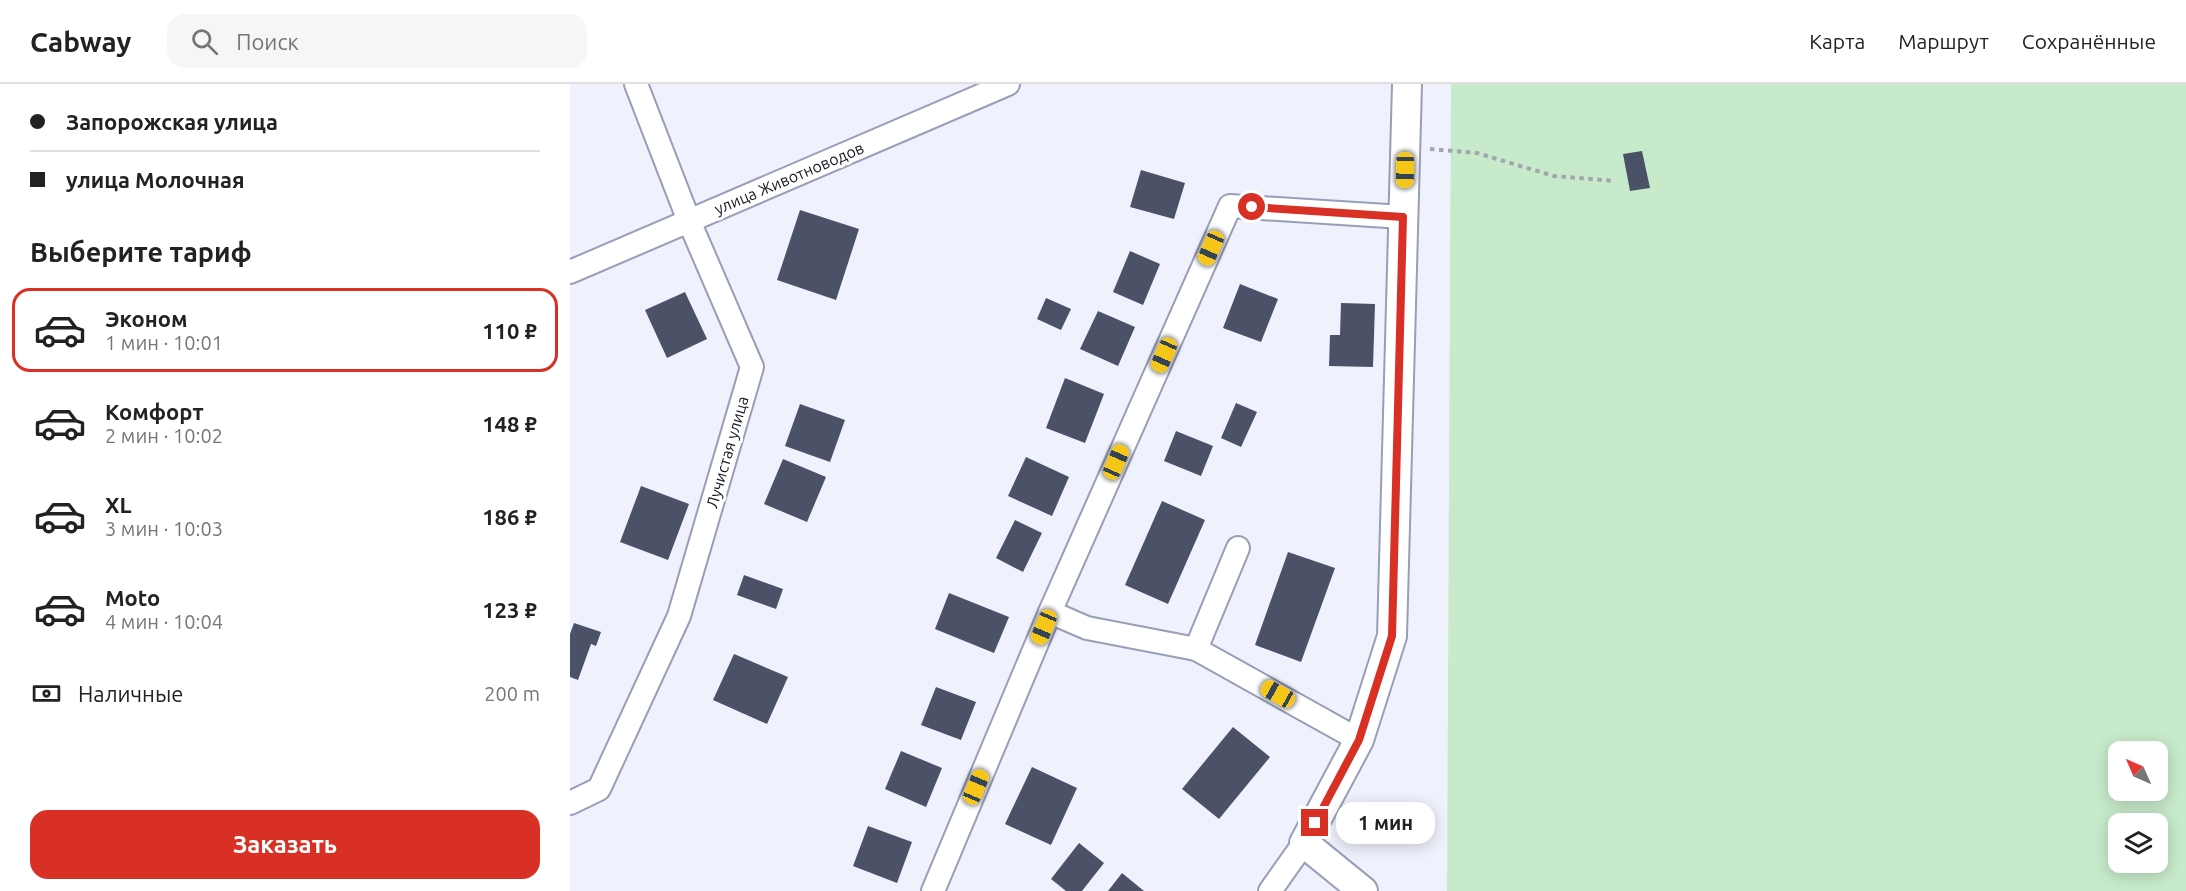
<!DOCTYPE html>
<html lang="ru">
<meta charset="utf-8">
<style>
:root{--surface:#fff;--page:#f6f6f6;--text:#222;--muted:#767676;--line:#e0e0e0;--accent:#d93025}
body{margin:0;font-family:Ubuntu,sans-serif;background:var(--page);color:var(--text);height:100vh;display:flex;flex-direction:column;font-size:22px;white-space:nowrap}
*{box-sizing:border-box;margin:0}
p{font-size:20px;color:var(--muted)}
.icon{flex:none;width:33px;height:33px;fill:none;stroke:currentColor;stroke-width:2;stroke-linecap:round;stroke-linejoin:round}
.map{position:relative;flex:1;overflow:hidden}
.panel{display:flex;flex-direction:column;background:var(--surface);width:570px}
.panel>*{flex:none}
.top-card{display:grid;align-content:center;height:132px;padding:0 30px;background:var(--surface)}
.needle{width:39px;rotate:315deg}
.buttons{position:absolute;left:1538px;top:657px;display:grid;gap:12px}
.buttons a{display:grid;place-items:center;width:60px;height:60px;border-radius:12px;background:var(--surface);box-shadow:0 3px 15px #0003;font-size:30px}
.end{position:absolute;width:27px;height:27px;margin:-14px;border:8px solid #d93025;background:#fff;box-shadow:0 0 0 3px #fff}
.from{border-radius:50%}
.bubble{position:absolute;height:42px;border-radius:18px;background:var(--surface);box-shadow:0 3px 15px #0003;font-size:20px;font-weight:700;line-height:42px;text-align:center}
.car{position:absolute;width:18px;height:36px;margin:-18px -9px;border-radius:8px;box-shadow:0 0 4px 2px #0007;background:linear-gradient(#f5c518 24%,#345 0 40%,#f5c518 0 76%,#345 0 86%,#f5c518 0)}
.top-card b{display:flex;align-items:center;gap:21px;height:57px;font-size:22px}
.top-card b+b{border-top:2px solid var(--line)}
.top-card i{width:15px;height:15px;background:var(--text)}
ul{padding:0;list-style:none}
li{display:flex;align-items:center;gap:18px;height:84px;margin:0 12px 9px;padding:0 18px;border:3px solid transparent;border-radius:18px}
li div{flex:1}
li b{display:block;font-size:22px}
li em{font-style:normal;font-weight:700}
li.selected{border-color:var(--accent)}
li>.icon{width:54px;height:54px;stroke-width:1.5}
h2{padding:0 30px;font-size:27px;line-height:72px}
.pay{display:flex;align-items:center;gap:15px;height:66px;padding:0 30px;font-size:22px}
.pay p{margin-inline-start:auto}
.action{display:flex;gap:12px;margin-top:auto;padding:12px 30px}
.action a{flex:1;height:69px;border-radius:18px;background:var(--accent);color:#fff;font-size:24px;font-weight:700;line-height:69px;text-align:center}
header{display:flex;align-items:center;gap:36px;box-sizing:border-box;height:84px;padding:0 30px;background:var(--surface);border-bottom:2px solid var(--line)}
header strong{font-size:28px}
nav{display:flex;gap:33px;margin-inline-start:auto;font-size:21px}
.search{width:420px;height:54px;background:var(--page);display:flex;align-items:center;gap:15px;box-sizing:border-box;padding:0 21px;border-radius:18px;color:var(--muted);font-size:22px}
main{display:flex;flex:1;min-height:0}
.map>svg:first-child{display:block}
.green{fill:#c7ebca;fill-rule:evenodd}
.building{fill:#4b5167}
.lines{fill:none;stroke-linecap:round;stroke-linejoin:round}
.minor-casing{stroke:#989eb7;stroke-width:26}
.tertiary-casing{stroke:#989eb7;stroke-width:32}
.path{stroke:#a2a5af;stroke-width:4;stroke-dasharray:4.5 4.5;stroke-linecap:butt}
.minor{stroke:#fff;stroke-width:22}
.tertiary{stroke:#fff;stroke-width:28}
.route{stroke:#d93025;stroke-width:8}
.labels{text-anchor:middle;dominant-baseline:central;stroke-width:6;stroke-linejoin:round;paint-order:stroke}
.street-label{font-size:16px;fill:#161821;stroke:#fff}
</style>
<header>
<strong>Cabway</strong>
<div class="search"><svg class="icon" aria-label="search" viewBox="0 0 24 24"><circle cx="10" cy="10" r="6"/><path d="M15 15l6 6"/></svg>Поиск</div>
<nav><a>Карта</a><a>Маршрут</a><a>Сохранённые</a></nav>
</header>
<main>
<section class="panel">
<div class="top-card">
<b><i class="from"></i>Запорожская улица</b>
<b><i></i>улица Молочная</b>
</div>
<h2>Выберите тариф</h2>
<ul>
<li class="selected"><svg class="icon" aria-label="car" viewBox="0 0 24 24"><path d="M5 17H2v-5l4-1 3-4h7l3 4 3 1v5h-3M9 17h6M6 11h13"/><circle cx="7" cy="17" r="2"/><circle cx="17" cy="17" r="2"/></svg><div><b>Эконом</b><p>1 мин · 10:01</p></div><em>110 ₽</em></li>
<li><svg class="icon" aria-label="car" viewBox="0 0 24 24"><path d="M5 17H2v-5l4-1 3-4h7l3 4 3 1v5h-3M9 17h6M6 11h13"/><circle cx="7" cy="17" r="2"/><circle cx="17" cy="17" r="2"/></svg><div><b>Комфорт</b><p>2 мин · 10:02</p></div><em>148 ₽</em></li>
<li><svg class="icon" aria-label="car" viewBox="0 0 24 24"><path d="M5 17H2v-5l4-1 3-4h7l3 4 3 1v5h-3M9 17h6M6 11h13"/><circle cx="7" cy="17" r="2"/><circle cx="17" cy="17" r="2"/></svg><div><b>XL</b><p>3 мин · 10:03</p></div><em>186 ₽</em></li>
<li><svg class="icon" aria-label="car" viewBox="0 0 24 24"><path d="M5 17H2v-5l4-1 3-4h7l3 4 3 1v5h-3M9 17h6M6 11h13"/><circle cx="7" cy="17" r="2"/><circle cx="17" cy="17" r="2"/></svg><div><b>Moto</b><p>4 мин · 10:04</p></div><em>123 ₽</em></li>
</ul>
<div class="pay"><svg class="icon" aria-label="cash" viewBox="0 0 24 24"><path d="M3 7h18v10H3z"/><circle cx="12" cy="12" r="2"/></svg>Наличные<p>200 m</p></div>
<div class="action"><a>Заказать</a></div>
</section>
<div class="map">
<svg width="1616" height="807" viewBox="0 0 1616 807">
<rect width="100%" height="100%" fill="#eff2fd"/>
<path class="green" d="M881,0H1616V807H877ZM1548,668H1587V706H1548ZM1548,740H1587V778H1548Z"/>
<g class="building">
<polygon points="1072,67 1080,104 1060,107 1053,70"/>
<polygon points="571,86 615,99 604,135 560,123"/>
<polygon points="230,126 289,145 266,216 207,196"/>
<polygon points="560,167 590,180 573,221 543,208"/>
<polygon points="670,200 708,215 691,258 653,244"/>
<polygon points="115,208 137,255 97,274 75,226"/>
<polygon points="476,214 501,225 491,246 467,235"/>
<polygon points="771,219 805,220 803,283 759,282 760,251 770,251"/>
<polygon points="528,227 565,243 548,282 510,265"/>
<polygon points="495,294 534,310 515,359 476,344"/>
<polygon points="666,319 687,328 671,363 651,354"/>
<polygon points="230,320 275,336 260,378 215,362"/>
<polygon points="606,347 643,362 631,392 594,377"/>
<polygon points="456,373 499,393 482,432 438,412"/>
<polygon points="213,375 256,393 237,438 194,420"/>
<polygon points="71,402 119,420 98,476 50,458"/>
<polygon points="592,417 635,436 598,520 555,501"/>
<polygon points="445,436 472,449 453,488 426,474"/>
<polygon points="718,468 765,484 731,578 685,561"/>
<polygon points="174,491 213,505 206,525 167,511"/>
<polygon points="379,509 439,533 424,569 365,545"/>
<polygon points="4,539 31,548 26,562 21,560 8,596 0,593 0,550"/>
<polygon points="164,570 218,593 197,640 143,616"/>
<polygon points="366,603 406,618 391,656 351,641"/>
<polygon points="663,643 700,673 649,735 612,705"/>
<polygon points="331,667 372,684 356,723 315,705"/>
<polygon points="462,683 507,704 481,761 435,740"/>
<polygon points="298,742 342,758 327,799 283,782"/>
<polygon points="509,759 534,779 512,807 496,807 481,795"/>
<polygon points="552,789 574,807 538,807"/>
</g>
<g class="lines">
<g class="minor-casing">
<g id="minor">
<polyline points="0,188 438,0"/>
<polyline points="480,528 517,544 626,565 789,656"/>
<polyline points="626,565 668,464"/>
<polyline points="0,719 29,705 109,532 182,283 119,137 66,0"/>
<polyline points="363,807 480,528 660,122 833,133"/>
<polyline points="700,807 734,759"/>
</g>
</g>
<g class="tertiary-casing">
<polyline id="tertiary" points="793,807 734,759 789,656 822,552 837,0"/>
</g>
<polyline class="path" points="860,65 907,69 984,92 1044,97"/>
<use href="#minor" class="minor"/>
<use href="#tertiary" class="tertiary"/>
</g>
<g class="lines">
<polyline class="route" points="682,123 833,133 822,552 789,656 745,739"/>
</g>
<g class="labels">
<g class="street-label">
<text transform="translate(219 94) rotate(-23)">улица Животноводов</text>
<text transform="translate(157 368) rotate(-74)">Лучистая улица</text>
</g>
</g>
</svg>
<div class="buttons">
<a><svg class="needle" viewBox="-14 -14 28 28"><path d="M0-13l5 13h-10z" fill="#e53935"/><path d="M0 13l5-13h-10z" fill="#767676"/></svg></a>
<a><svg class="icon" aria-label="layers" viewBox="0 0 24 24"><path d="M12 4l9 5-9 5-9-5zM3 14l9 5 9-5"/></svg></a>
</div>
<i class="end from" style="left:682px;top:123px"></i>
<i class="end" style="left:745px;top:739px"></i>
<div class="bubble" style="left:766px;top:718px;width:99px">1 мин</div>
<i class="car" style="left:835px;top:86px;rotate:181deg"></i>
<i class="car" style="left:641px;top:164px;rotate:204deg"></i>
<i class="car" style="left:594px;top:271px;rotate:204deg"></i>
<i class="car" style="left:546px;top:378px;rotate:24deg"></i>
<i class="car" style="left:474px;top:543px;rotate:203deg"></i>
<i class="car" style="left:708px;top:610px;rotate:299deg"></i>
<i class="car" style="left:406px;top:703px;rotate:23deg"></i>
</div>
</main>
